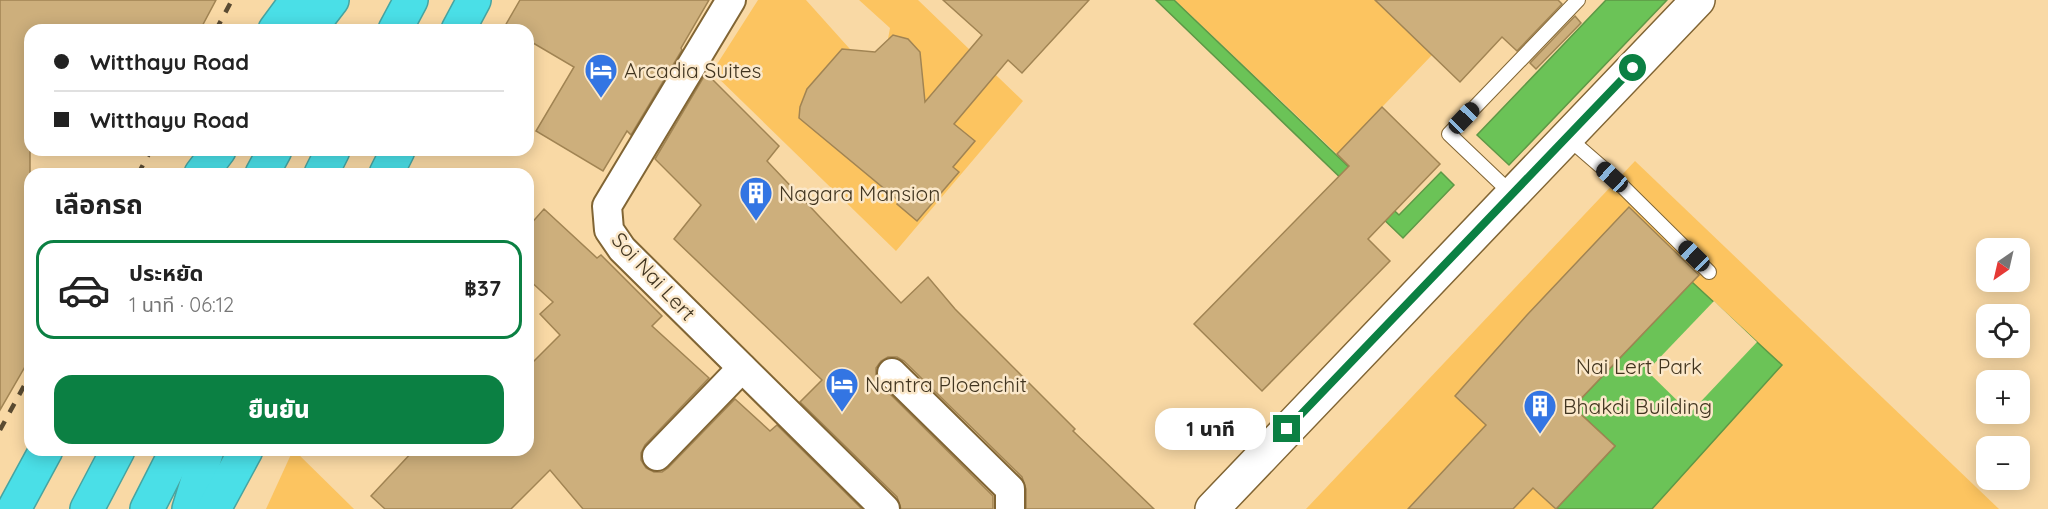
<!DOCTYPE html>
<html lang="th">
<meta charset="utf-8">
<style>
:root{--surface:#fff;--page:#f6f6f6;--text:#222;--muted:#767676;--line:#e0e0e0;--accent:#0b8043}
body{margin:0;font-family:Quicksand,"Noto Sans Thai",sans-serif;background:var(--page);color:var(--text);height:100vh;display:flex;flex-direction:column;font-size:22px;white-space:nowrap}
*{box-sizing:border-box;margin:0}
p{font-size:20px;color:var(--muted)}
.icon{flex:none;width:33px;height:33px;fill:none;stroke:currentColor;stroke-width:2;stroke-linecap:round;stroke-linejoin:round}
.map{position:relative;flex:1;overflow:hidden}
.panel{position:absolute;left:24px;top:168px;width:510px;height:288px;display:flex;flex-direction:column;background:var(--surface);border-radius:18px;box-shadow:0 3px 15px #0003}
.panel>*{flex:none}
.banner{position:absolute;left:24px;top:24px;width:510px;height:132px;border-radius:18px;box-shadow:0 3px 15px #0003;display:grid;align-content:center;height:132px;padding:0 30px;background:var(--surface)}
.needle{width:39px;rotate:214deg}
.buttons{position:absolute;left:1976px;top:238px;display:grid;gap:12px}
.buttons a{display:grid;place-items:center;width:54px;height:54px;border-radius:12px;background:var(--surface);box-shadow:0 3px 15px #0003;font-size:30px}
.end{position:absolute;width:27px;height:27px;margin:-14px;border:8px solid #0b8043;background:#fff;box-shadow:0 0 0 3px #fff}
.from{border-radius:50%}
.bubble{position:absolute;height:42px;border-radius:18px;background:var(--surface);box-shadow:0 3px 15px #0003;font-size:20px;font-weight:800;line-height:42px;text-align:center}
.car{position:absolute;width:18px;height:36px;margin:-18px -9px;border-radius:8px;box-shadow:0 0 4px 2px #0007;background:linear-gradient(#222 24%,#8ab4d8 0 40%,#222 0 76%,#8ab4d8 0 86%,#222 0)}
.banner b{display:flex;align-items:center;gap:21px;height:57px;font-size:22px}
.banner b+b{border-top:2px solid var(--line)}
.banner i{width:15px;height:15px;background:var(--text)}
ul{padding:0;list-style:none}
li{display:flex;align-items:center;gap:18px;height:99px;margin:0 12px 9px;padding:0 18px;border:3px solid var(--line);border-radius:18px}
li div{flex:1}
li b{display:block;font-size:22px}
li em{font-style:normal;font-weight:800}
li.selected{border-color:var(--accent)}
li>.icon{width:54px;height:54px;stroke-width:1.5}
h2{padding:0 30px;font-size:27px;line-height:72px}
.button{display:flex;gap:12px;margin-top:auto;padding:12px 30px}
.button a{flex:1;height:69px;border-radius:18px;background:var(--accent);color:#fff;font-size:24px;font-weight:800;line-height:69px;text-align:center}
.map>svg:first-child{display:block}
.green{fill:#fcc460}
.water{fill:#6bc357;stroke:#5e9846;stroke-width:1.5}
.pier{fill:#f9d9a5}
.building{fill:#cdaf7c;stroke:#a18453;stroke-width:1.5}
.lines{fill:none;stroke-linecap:round;stroke-linejoin:round}
.lane-casing{stroke:#816534;stroke-width:16}
.street-casing{stroke:#816534;stroke-width:32}
.secondary-casing{stroke:#816534;stroke-width:36}
.highway-casing{stroke:#47a4a1;stroke-width:36}
.lane{stroke:#fff;stroke-width:14}
.street{stroke:#fff;stroke-width:28}
.secondary{stroke:#fff;stroke-width:33}
.highway{stroke:#4adfe7;stroke-width:33}
.rail{stroke:#5a4b32;stroke-width:4.5;stroke-dasharray:10 10;stroke-linecap:butt}
.route{stroke:#0b8043;stroke-width:8}
.labels{text-anchor:middle;dominant-baseline:central;stroke-width:5;stroke-linejoin:round;paint-order:stroke}
.poi-label{font-size:21px;fill:#413520;stroke:#fbe8ca;text-anchor:start}
.street-label{font-size:21px;fill:#413520;stroke:#fbe8ca}
.park-label{font-size:21px;fill:#41341e;stroke:#fbe8ca}
</style>
<div class="map">
<svg width="2048" height="509" viewBox="0 0 2048 509">
<rect width="100%" height="100%" fill="#f9d9a5"/>
<g class="green">
<polygon points="758,0 806,0 858,58 886,50 890,28 859,0 918,0 1023,101 896,251 712,72"/>
<polygon points="1175,0 1490,0 1432,55 1337,154"/>
<polygon points="1635,161 1999,509 1306,509"/>
<polygon points="293,450 294,450 354,509 266,509"/>
</g>
<g class="water">
<polygon points="1156,0 1174,0 1399,215 1441,172 1454,185 1403,238"/>
<polygon points="1606,0 1667,0 1509,165 1477,135"/>
<polygon points="1692,282 1782,365 1652,509 1556,509 1615,446 1573,407"/>
</g>
<polygon class="pier" points="1714,301 1757,342 1690,413 1647,371"/>
<g class="building">
<polygon points="0,0 216,0 200,30 30,30 30,358 0,410"/>
<polygon points="520,0 709,0 681,48 682,50 631,135 627,131 603,171 536,131 574,67 528,40 528,30 511,30 505,26"/>
<polygon points="943,0 1089,0 1022,73 1008,60 954,124 975,141 953,167 959,172 917,221 897,204 899,201 799,118 800,107 807,89 842,49 875,52 893,35 908,39 920,52 925,102 982,35"/>
<polygon points="1375,0 1558,0 1562,4 1517,51 1502,37 1460,82"/>
<polygon points="1575,16 1581,23 1536,69 1530,63"/>
<polygon points="706,73 779,146 767,161 901,303 928,277 955,309 1075,429 1073,431 1154,509 1026,509 1026,489 1022,477 904,361 897,357 888,357 881,361 876,368 876,377 880,384 993,496 993,509 901,509 897,497 800,402 822,380 674,239 701,205 655,159"/>
<polygon points="1382,107 1440,164 1368,239 1390,261 1262,391 1194,324 1349,166 1337,154"/>
<polygon points="1629,207 1699,275 1573,407 1615,446 1556,509 1533,488 1513,509 1408,509 1486,425 1455,396 1527,315"/>
<polygon points="544,209 597,258 601,255 662,316 652,326 709,378 645,445 641,453 641,460 646,468 654,472 662,472 668,468 735,399 770,431 777,425 862,509 583,509 550,470 511,509 385,509 371,496 414,450 528,450 528,367 560,335 540,314 553,302 528,279 528,227"/>
</g>
<g class="lines">
<g class="lane-casing">
<g id="lane">
<polyline points="1567,137 1612,176 1709,272"/>
<polyline points="1512,194 1449,134 1578,0"/>
</g>
</g>
<g class="street-casing">
<g id="street">
<polyline points="731,0 607,206 609,230 622,249 885,509"/>
<polyline points="892,373 1010,489 1010,509"/>
<polyline points="657,456 742,368"/>
</g>
</g>
<g class="secondary-casing">
<polyline id="secondary" points="1212,509 1698,0"/>
</g>
<g class="highway-casing">
<g id="highway">
<polyline points="275,30 297,0"/>
<polyline points="309,30 332,0"/>
<polyline points="395,30 411,0"/>
<polyline points="458,30 474,0"/>
<polyline points="201,174 219,150"/>
<polyline points="262,174 275,150"/>
<polyline points="321,174 333,150"/>
<polyline points="386,174 398,150"/>
<polyline points="14,509 46,450"/>
<polyline points="87,509 118,450"/>
<polyline points="147,509 177,450"/>
<polyline points="189,509 207,450"/>
<polyline points="214,509 246,450"/>
</g>
</g>
<use href="#lane" class="lane"/>
<use href="#street" class="street"/>
<use href="#secondary" class="secondary"/>
<use href="#highway" class="highway"/>
<g class="rail">
<polyline points="216,30 232,0"/>
<polyline points="138,174 151,150"/>
<polyline points="0,430 30,375"/>
</g>
</g>
<g class="lines">
<polyline class="route" points="1287,429 1633,68"/>
</g>
<defs>
<g id="hotel-pin" transform="scale(1.725)"><path d="M0 17L-7.5 6A9.5 9.5 0 1 1 7.5 6Z" fill="#3375e3" stroke="#fbe8ca"/><path d="M-6-4.5h1.5V1H6V5H4.5V3h-9V5H-6ZM-4 0a1.8 1.8 0 1 1 3.6 0ZM.5 0V-2.5h3Q6-2.5 6 0Z" fill="#fff"/></g>
<g id="building-pin" transform="scale(1.725)"><path d="M0 17L-7.5 6A9.5 9.5 0 1 1 7.5 6Z" fill="#3375e3" stroke="#fbe8ca"/><path d="M-4-6H4V6H1V3H-1V6H-4ZM-2.5-4.3h1.7v1.8h-1.7ZM.8-4.3h1.7v1.8H.8ZM-2.5-1h1.7V.8h-1.7ZM.8-1h1.7V.8H.8Z" fill="#fff"/></g>
</defs>
<g fill-rule="evenodd">
<use href="#hotel-pin" x="601" y="70"/>
<use href="#building-pin" x="756" y="193"/>
<use href="#hotel-pin" x="842" y="384"/>
<use href="#building-pin" x="1540" y="406"/>
</g>
<g class="labels">
<g class="poi-label">
<text x="624" y="70">Arcadia Suites</text>
<text x="779" y="193">Nagara Mansion</text>
<text x="865" y="384">Nantra Ploenchit</text>
<text x="1563" y="406">Bhakdi Building</text>
</g>
<g class="street-label">
<text transform="translate(654 276) rotate(47)">Soi Nai Lert</text>
</g>
<g class="park-label">
<text x="1639" y="366">Nai Lert Park</text>
</g>
</g>
</svg>
<div class="buttons">
<a><svg class="needle" viewBox="-14 -14 28 28"><path d="M0-13l5 13h-10z" fill="#e53935"/><path d="M0 13l5-13h-10z" fill="#767676"/></svg></a>
<a><svg class="icon" aria-label="locate" viewBox="0 0 24 24"><circle cx="12" cy="12" r="6"/><path d="M12 2v4M12 18v4M2 12h4M18 12h4"/></svg></a>
<a>+</a>
<a>−</a>
</div>
<i class="end from" style="left:1633px;top:68px"></i>
<i class="end" style="left:1287px;top:429px"></i>
<div class="bubble" style="left:1155px;top:408px;width:111px">1 นาที</div>
<i class="car" style="left:1464px;top:118px;rotate:44deg"></i>
<i class="car" style="left:1612px;top:177px;rotate:312deg"></i>
<i class="car" style="left:1694px;top:256px;rotate:314deg"></i>
<div class="banner">
<b><i class="from"></i>Witthayu Road</b>
<b><i></i>Witthayu Road</b>
</div>
<section class="panel">
<h2>เลือกรถ</h2>
<ul>
<li class="selected"><svg class="icon" aria-label="car" viewBox="0 0 24 24"><path d="M5 17H2v-5l4-1 3-4h7l3 4 3 1v5h-3M9 17h6M6 11h13"/><circle cx="7" cy="17" r="2"/><circle cx="17" cy="17" r="2"/></svg><div><b>ประหยัด</b><p>1 นาที · 06:12</p></div><em>฿37</em></li>
</ul>
<div class="button"><a>ยืนยัน</a></div>
</section>
</div>
